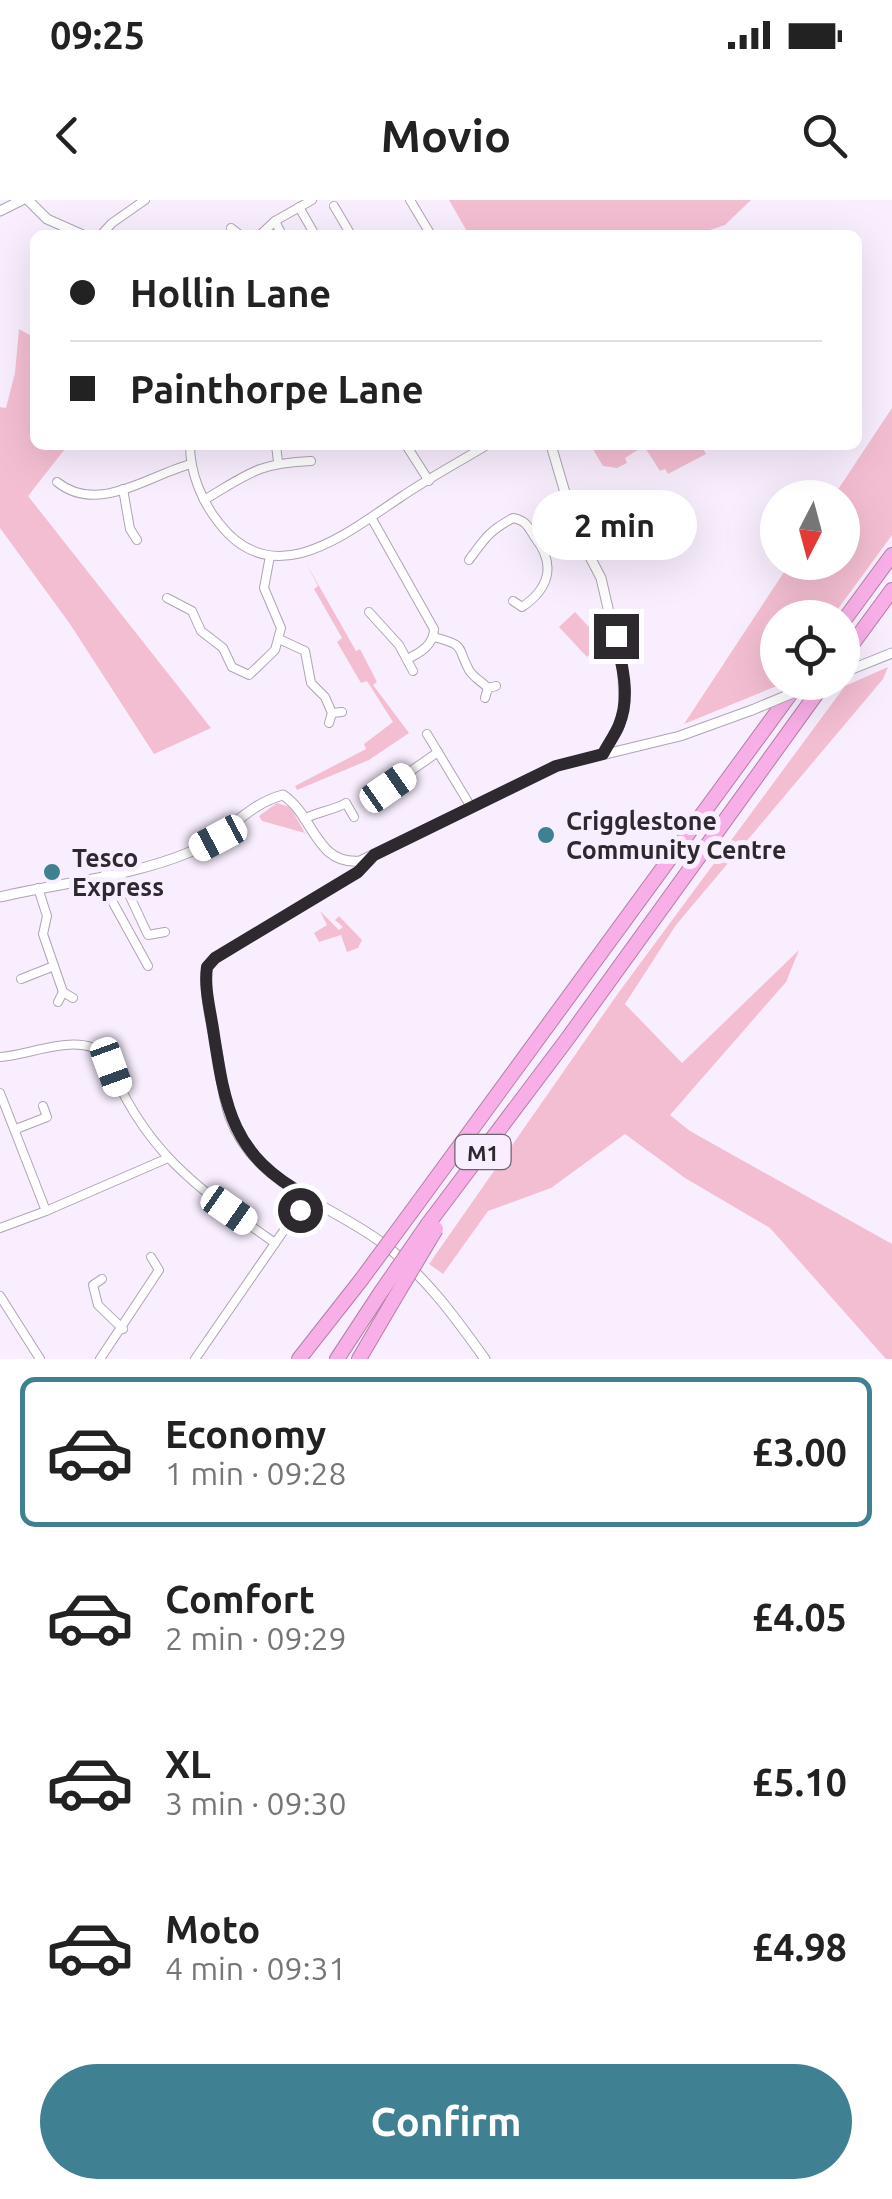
<!DOCTYPE html>
<meta charset="utf-8">
<style>
:root{--surface:#fff;--page:#f2f2f2;--text:#222;--muted:#767676;--line:#e0e0e0;--accent:#3f8192}
body{margin:0;font-family:Ubuntu,sans-serif;background:var(--page);color:var(--text);height:100vh;display:flex;flex-direction:column;font-size:38px;white-space:nowrap}
*{box-sizing:border-box;margin:0}
p{font-size:32px;color:var(--muted)}
.icon{flex:none;width:55px;height:55px;fill:none;stroke:currentColor;stroke-width:2;stroke-linecap:round;stroke-linejoin:round}
.map{position:relative;height:1159px;overflow:hidden}
.drawer{display:flex;flex-direction:column;background:var(--surface);flex:1}
.drawer>*{flex:none}
.top-card{position:absolute;left:30px;top:30px;width:832px;height:220px;border-radius:15px;box-shadow:0 10px 40px #0002;display:grid;align-content:center;height:220px;padding:0 40px;background:var(--surface)}
.needle{width:65px;rotate:186deg}
.tools{position:absolute;left:760px;top:280px;display:grid;gap:20px}
.tools a{display:grid;place-items:center;width:100px;height:100px;border-radius:50%;background:var(--surface);box-shadow:0 10px 40px #0002;font-size:50px}
.end{position:absolute;width:45px;height:45px;margin:-22px;border:12px solid #2d292e;background:#fff;box-shadow:0 0 0 5px #fff}
.from{border-radius:50%}
.bubble{position:absolute;height:70px;border-radius:35px;background:var(--surface);box-shadow:0 10px 40px #0002;font-size:32px;font-weight:600;line-height:70px;text-align:center}
.car{position:absolute;width:30px;height:60px;margin:-30px -15px;border-radius:12px;box-shadow:0 0 8px 2px #0007;background:linear-gradient(#fff 24%,#345 0 40%,#fff 0 76%,#345 0 86%,#fff 0)}
.top-card b{display:flex;align-items:center;gap:35px;height:95px;font-size:38px}
.top-card b+b{border-top:2px solid var(--line)}
.top-card i{width:25px;height:25px;background:var(--text)}
ul{padding:18px 0 0;list-style:none}
li{display:flex;align-items:center;gap:30px;height:150px;margin:0 20px 15px;padding:0 20px;border:5px solid transparent;border-radius:15px}
li div{flex:1}
li b{display:block;font-size:38px}
li em{font-style:normal;font-weight:600}
li.selected{border-color:var(--accent)}
li>.icon{width:90px;height:90px;stroke-width:1.5}
.button{display:flex;gap:20px;margin-top:auto;padding:20px 40px}
.button a{flex:1;height:115px;border-radius:60px;background:var(--accent);color:#fff;font-size:40px;font-weight:600;line-height:115px;text-align:center}
.status{display:flex;justify-content:space-between;align-items:center;height:70px;padding:0 50px;background:var(--surface);direction:ltr}
.status svg{height:28px;fill:currentColor}
header{display:flex;justify-content:space-between;align-items:center;height:130px;padding:0 40px;background:var(--surface);font-size:45px;font-weight:600}
.map>svg:first-child{display:block}
.green{fill:#f4bed2}
.lines{fill:none;stroke-linecap:round;stroke-linejoin:round}
.minor-casing{stroke:#aea4b2;stroke-width:10}
.tertiary-casing{stroke:#aea4b2;stroke-width:11}
.motorway-casing{stroke:#b180a6;stroke-width:16}
.minor{stroke:#fff;stroke-width:8}
.tertiary{stroke:#fff;stroke-width:9}
.motorway{stroke:#f8afe7;stroke-width:14}
.tertiary-bridge-casing{stroke:#aea4b2;stroke-width:11;stroke-linecap:butt}
.motorway-bridge-casing{stroke:#b180a6;stroke-width:16;stroke-linecap:butt}
.tertiary-bridge{stroke:#fff;stroke-width:9}
.motorway-bridge{stroke:#f8afe7;stroke-width:14}
.route{stroke:#2d292e;stroke-width:12}
.poi-dot{fill:#3f8192;stroke:#f9eefe;stroke-width:4}
.labels{text-anchor:middle;dominant-baseline:central;stroke-width:10;stroke-linejoin:round;paint-order:stroke}
.shield{fill:#f9eefe;stroke:#6a646c;stroke-width:2.5}
.shield-label{font-size:22px;font-weight:bold;fill:#2d292e}
.poi-label{font-size:25px;font-weight:bold;fill:#2d292e;stroke:#f9eefe;text-anchor:start}
</style>
<div class="status"><b>09:25</b><svg viewBox="0 0 49 12"><path d="M0 12V9h3v3zM5 12V6h3v6zM10 12V3h3v9zM15 12V0h3v12zM26 1h20v11H26zM47 4h2v5h-2z"/></svg></div>
<header><svg class="icon" aria-label="back" viewBox="0 0 24 24"><path d="M15 5l-7 7 7 7"/></svg>Movio<svg class="icon" aria-label="search" viewBox="0 0 24 24"><circle cx="10" cy="10" r="6"/><path d="M15 15l6 6"/></svg></header>
<div class="map">
<svg width="892" height="1159" viewBox="0 0 892 1159">
<rect width="100%" height="100%" fill="#f9eefe"/>
<g class="green">
<polygon points="449,0 751,0 725,25 695,35 469,35"/>
<polygon points="19,129 35,138 35,245 68,245 28,296 211,528 154,554 70,424 0,328 0,207 6,208 15,173"/>
<polygon points="892,208 892,335 832,417 778,418 778,482 784,483 684,524 790,363 842,362 842,298 833,297"/>
<polygon points="595,245 701,245 706,254 668,274 665,269 660,271 644,246 625,258 627,263 617,268 603,266 594,251"/>
<polygon points="306,363 356,451 360,449 377,482 373,485 409,533 369,560 297,590 295,586 366,549 364,544 393,522 367,481 361,483 337,442 342,438 314,389 318,386"/>
<polygon points="575,412 603,442 587,457 559,427"/>
<polygon points="888,467 883,479 676,725 625,804 682,863 799,750 786,782 670,915 690,931 892,1044 892,1159 886,1159 770,1028 685,978 625,934 551,988 488,1011 443,1074 429,1064 619,792 845,486"/>
<polygon points="277,603 290,607 305,633 262,621 259,616"/>
<polygon points="320,711 339,730 343,727 335,720 339,716 362,740 358,748 347,752 341,735 319,742 314,733 327,725"/>
</g>
<g class="lines">
<g class="minor-casing">
<g id="minor">
<polyline points="410,0 431,35"/>
<polyline points="334,6 351,35"/>
<polyline points="299,7 315,35"/>
<polyline points="275,21 282,35"/>
<polyline points="231,28 240,35"/>
<polyline points="101,35 112,23 145,0"/>
<polyline points="260,35 275,21 312,0"/>
<path d="M190,245C190,273 202,302 219,323C274,395 348,332 401,297C429,278 459,262 487,245"/>
<polyline points="276,245 278,262"/>
<polyline points="406,245 429,281"/>
<path d="M57,282C98,315 149,275 191,264"/>
<polyline points="123,289 130,329 137,340"/>
<path d="M204,300C248,274 258,263 311,261"/>
<path d="M372,319L434,429C434,445 420,453 407,459"/>
<polyline points="544,349 576,330"/>
<path d="M469,360C485,338 489,331 513,318C528,321 528,328 536,339C556,365 549,389 522,407L513,401"/>
<polyline points="167,398 192,411 201,431 223,448 232,467 249,475 275,450 281,428 264,388 270,356"/>
<polyline points="369,412 399,445 413,471"/>
<path d="M434,437C467,446 456,446 469,470C473,477 482,482 488,488"/>
<polyline points="279,439 305,451 311,483 325,497 332,513"/>
<polyline points="485,498 488,488 496,486"/>
<polyline points="329,523 332,513 342,512"/>
<polyline points="427,534 471,607"/>
<polyline points="394,595 388,587 438,552"/>
<path d="M304,619C319,611 332,611 346,603L354,617"/>
<polyline points="118,671 148,735 165,732"/>
<polyline points="105,674 111,699 148,766"/>
<polyline points="38,688 47,716 43,734 63,792"/>
<polyline points="21,779 54,766"/>
<polyline points="58,802 63,792 73,798"/>
<path d="M0,857C32,855 82,830 107,857C142,950 197,988 275,1043"/>
<polyline points="0,893 46,1011"/>
<polyline points="16,929 47,917 43,906"/>
<polyline points="0,1028 46,1011 168,958"/>
<polyline points="102,1079 93,1085 98,1105 123,1129"/>
<polyline points="0,1096 40,1159"/>
<polyline points="100,1159 159,1070 151,1057"/>
<polyline points="195,1159 307,997"/>
</g>
</g>
<g class="tertiary-casing">
<g id="tertiary">
<polyline points="28,0 47,19 83,35"/>
<polyline points="0,11 22,0"/>
<polyline points="551,245 576,330 601,378 623,473 624,508 618,529 603,553"/>
<polyline points="842,473 892,453"/>
<path d="M368,658L358,672L215,758L207,767C203,795 213,829 218,857C221,877 223,898 230,917C255,986 332,1004 385,1045C426,1077 455,1117 485,1159"/>
<path d="M0,697C62,682 131,677 190,652C223,638 249,603 283,595C314,615 315,665 360,661L556,566L680,536L752,510"/>
</g>
</g>
<g class="motorway-casing">
<g id="motorway">
<polyline points="842,423 892,355"/>
<polyline points="842,458 892,390"/>
<polyline points="412,1011 799,482"/>
<polyline points="428,1024 568,838 825,482"/>
<polyline points="299,1159 361,1080"/>
<polyline points="337,1159 381,1092"/>
<polyline points="359,1159 393,1101"/>
</g>
</g>
<use href="#minor" class="minor"/>
<use href="#tertiary" class="tertiary"/>
<use href="#motorway" class="motorway"/>
<g class="tertiary-bridge-casing">
<polyline id="tertiary-bridge" points="752,510 819,482"/>
</g>
<g class="motorway-bridge-casing">
<g id="motorway-bridge">
<polyline points="361,1080 412,1011"/>
<polyline points="381,1092 428,1024"/>
<polyline points="393,1101 436,1029"/>
</g>
</g>
<use href="#tertiary-bridge" class="tertiary-bridge"/>
<use href="#motorway-bridge" class="motorway-bridge"/>
</g>
<g class="lines">
<path class="route" d="M300,1010L307,996C232,956 225,908 213,829C210,809 204,787 207,767L215,758L358,672L374,655L556,566L603,554C608,544 615,535 619,525C631,496 622,466 616,436"/>
</g>
<g class="poi-dot">
<circle cx="546" cy="635" r="10"/>
<circle cx="52" cy="672" r="10"/>
</g>
<g class="labels">
<rect class="shield" x="455.5" y="935" width="55" height="34" rx="8"/>
<g class="shield-label">
<text x="483" y="952">M1</text>
</g>
<g class="poi-label">
<text x="566" y="621">Crigglestone<tspan x="566" dy="29">Community Centre</tspan></text>
<text x="72" y="658">Tesco<tspan x="72" dy="29">Express</tspan></text>
</g>
</g>
</svg>
<div class="tools">
<a><svg class="needle" viewBox="-14 -14 28 28"><path d="M0-13l5 13h-10z" fill="#e53935"/><path d="M0 13l5-13h-10z" fill="#767676"/></svg></a>
<a><svg class="icon" aria-label="locate" viewBox="0 0 24 24"><circle cx="12" cy="12" r="6"/><path d="M12 2v4M12 18v4M2 12h4M18 12h4"/></svg></a>
</div>
<i class="end from" style="left:300px;top:1010px"></i>
<i class="end" style="left:616px;top:436px"></i>
<div class="bubble" style="left:532px;top:290px;width:165px">2 min</div>
<i class="car" style="left:388px;top:588px;rotate:55deg"></i>
<i class="car" style="left:218px;top:638px;rotate:242deg"></i>
<i class="car" style="left:111px;top:867px;rotate:160deg"></i>
<i class="car" style="left:229px;top:1010px;rotate:125deg"></i>
<div class="top-card">
<b><i class="from"></i>Hollin Lane</b>
<b><i></i>Painthorpe Lane</b>
</div>
</div>
<section class="drawer">
<ul>
<li class="selected"><svg class="icon" aria-label="car" viewBox="0 0 24 24"><path d="M5 17H2v-5l4-1 3-4h7l3 4 3 1v5h-3M9 17h6M6 11h13"/><circle cx="7" cy="17" r="2"/><circle cx="17" cy="17" r="2"/></svg><div><b>Economy</b><p>1 min · 09:28</p></div><em>£3.00</em></li>
<li><svg class="icon" aria-label="car" viewBox="0 0 24 24"><path d="M5 17H2v-5l4-1 3-4h7l3 4 3 1v5h-3M9 17h6M6 11h13"/><circle cx="7" cy="17" r="2"/><circle cx="17" cy="17" r="2"/></svg><div><b>Comfort</b><p>2 min · 09:29</p></div><em>£4.05</em></li>
<li><svg class="icon" aria-label="car" viewBox="0 0 24 24"><path d="M5 17H2v-5l4-1 3-4h7l3 4 3 1v5h-3M9 17h6M6 11h13"/><circle cx="7" cy="17" r="2"/><circle cx="17" cy="17" r="2"/></svg><div><b>XL</b><p>3 min · 09:30</p></div><em>£5.10</em></li>
<li><svg class="icon" aria-label="car" viewBox="0 0 24 24"><path d="M5 17H2v-5l4-1 3-4h7l3 4 3 1v5h-3M9 17h6M6 11h13"/><circle cx="7" cy="17" r="2"/><circle cx="17" cy="17" r="2"/></svg><div><b>Moto</b><p>4 min · 09:31</p></div><em>£4.98</em></li>
</ul>
<div class="button"><a>Confirm</a></div>
</section>
